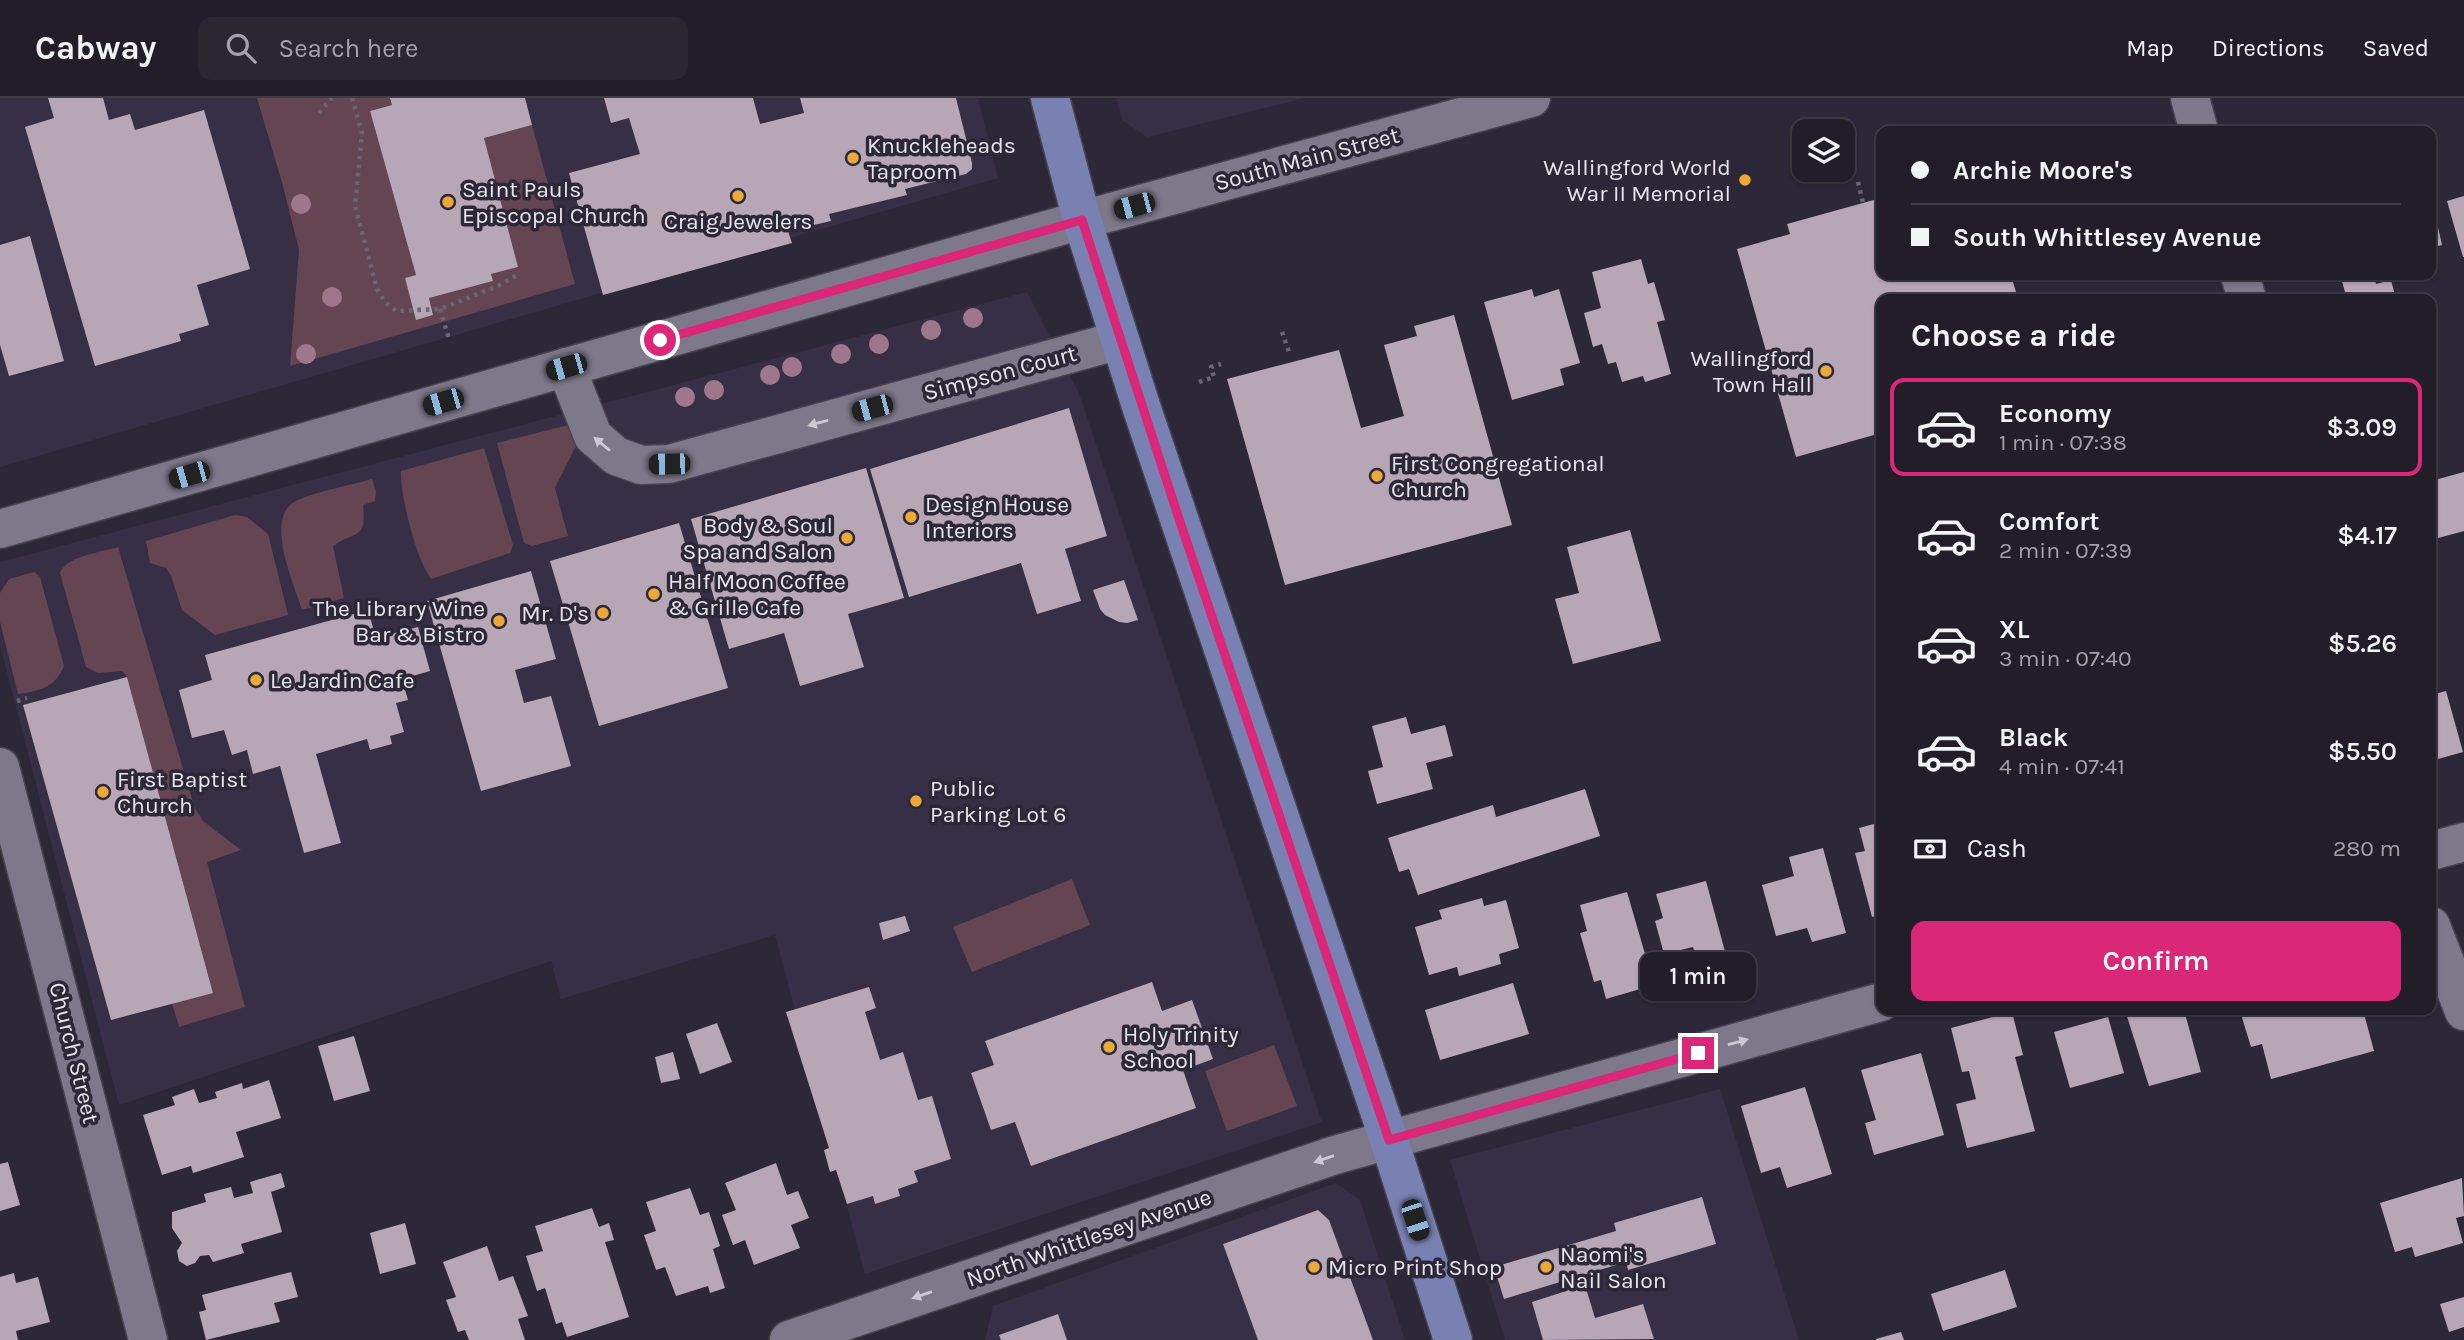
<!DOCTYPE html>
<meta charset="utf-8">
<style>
:root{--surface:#221e29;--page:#2a2731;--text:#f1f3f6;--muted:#a2a2a8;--line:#3f3c46;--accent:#db2777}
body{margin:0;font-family:Karla,sans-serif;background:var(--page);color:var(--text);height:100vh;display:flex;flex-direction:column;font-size:26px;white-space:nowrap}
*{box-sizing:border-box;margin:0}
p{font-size:23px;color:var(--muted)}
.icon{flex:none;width:38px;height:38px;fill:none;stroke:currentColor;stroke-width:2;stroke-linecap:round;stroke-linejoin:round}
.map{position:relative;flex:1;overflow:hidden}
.panel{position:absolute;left:1876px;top:196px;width:560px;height:721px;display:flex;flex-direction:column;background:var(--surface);border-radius:14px;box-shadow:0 2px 5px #0004,0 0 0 2px var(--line)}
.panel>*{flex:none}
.hud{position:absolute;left:1876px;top:28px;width:560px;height:154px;border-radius:14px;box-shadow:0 2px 5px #0004,0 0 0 2px var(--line);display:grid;align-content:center;height:154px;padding:0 35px;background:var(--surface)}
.buttons{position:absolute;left:1792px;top:21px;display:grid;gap:14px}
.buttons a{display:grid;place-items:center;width:63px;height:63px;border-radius:14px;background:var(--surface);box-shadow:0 2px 5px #0004,0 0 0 2px var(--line);font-size:35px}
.end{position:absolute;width:32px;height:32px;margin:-16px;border:9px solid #db2777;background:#fff;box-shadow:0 0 0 4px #fff}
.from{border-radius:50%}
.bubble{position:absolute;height:49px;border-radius:14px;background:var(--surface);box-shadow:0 2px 5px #0004,0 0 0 2px var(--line);font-size:23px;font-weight:600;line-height:49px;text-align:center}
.car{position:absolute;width:21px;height:42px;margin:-21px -10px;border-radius:9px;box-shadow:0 0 5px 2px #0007;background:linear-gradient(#222 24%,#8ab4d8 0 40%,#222 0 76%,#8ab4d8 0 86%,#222 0)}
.hud b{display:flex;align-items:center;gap:24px;height:66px;font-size:26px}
.hud b+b{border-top:2px solid var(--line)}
.hud i{width:18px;height:18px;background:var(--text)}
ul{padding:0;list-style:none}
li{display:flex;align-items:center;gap:21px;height:98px;margin:0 14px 10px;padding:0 21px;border:4px solid transparent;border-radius:14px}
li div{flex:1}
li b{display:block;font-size:26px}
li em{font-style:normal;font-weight:600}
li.active{border-color:var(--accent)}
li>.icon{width:63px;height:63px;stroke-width:1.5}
h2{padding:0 35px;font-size:32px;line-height:84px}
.pay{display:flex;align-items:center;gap:18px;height:77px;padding:0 35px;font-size:26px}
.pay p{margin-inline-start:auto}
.button{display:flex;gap:14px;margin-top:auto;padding:14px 35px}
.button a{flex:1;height:80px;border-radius:14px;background:var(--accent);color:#fff;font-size:28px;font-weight:600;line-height:80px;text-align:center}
header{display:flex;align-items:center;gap:42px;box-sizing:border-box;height:98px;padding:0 35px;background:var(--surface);border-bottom:2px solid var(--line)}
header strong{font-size:33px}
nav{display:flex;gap:38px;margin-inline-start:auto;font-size:24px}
.search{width:490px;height:63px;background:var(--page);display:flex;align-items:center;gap:18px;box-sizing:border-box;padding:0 24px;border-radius:14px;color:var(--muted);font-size:26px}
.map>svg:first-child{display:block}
.built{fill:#362f45}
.green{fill:#654552}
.building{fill:#b7a6b6}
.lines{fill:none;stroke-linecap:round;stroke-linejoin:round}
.minor-casing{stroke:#474350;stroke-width:41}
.major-casing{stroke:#474350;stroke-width:41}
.path{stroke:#696572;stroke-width:4.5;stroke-dasharray:3.5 5;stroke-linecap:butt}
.minor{stroke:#7d788a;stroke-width:38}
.major{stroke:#7881b2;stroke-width:38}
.tree{fill:#9f778d}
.oneway{fill:#ccc9d5}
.route{stroke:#db2777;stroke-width:9}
.poi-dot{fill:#eba939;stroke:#2d2837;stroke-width:2.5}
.labels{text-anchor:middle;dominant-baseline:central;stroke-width:7;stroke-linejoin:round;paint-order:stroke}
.poi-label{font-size:23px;fill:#e7e4ee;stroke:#2d2837;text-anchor:start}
.street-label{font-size:23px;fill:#e7e4ee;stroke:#2d2837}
</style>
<header>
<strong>Cabway</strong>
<div class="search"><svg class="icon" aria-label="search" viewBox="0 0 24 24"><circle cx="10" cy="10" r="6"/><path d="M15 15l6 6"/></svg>Search here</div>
<nav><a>Map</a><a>Directions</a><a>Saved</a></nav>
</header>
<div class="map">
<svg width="2464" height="1242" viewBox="0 0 2464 1242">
<rect width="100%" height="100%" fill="#2d2837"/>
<g class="built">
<polygon points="0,0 978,0 998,80 0,369"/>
<polygon points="1116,0 1305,0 1147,39 1123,23"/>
<polygon points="1027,194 1079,295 1322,1024 865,1176 775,837 561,901 551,863 119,1007 0,547 0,464"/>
<polygon points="1720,991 1799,1242 1505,1242 1450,1062"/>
<polygon points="1336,1085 1360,1102 1405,1242 985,1242 993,1208"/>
</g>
<g class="green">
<polygon points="257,0 390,0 392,7 370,13 416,177 405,180 417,221 433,217 429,200 493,183 491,176 518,169 484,40 532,27 575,186 290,268 299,152 281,81"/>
<polygon points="568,327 576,348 555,390 568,438 532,448 524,445 497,345"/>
<path d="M484,350L513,447L510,455L431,481C416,461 400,397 401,373Z"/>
<path d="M372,381L376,393L375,403L363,407C367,443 355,432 333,448L344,500L302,512C294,485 262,417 298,402C321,392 348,388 372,381Z"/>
<polygon points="235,417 247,419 268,436 288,517 215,537 182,512 171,478 166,470 150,465 146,443"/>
<path d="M118,449L194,708L203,723L241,752L207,764L245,909L179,929L172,905L213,894L127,579L122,573L98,575L86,569L60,475C66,458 102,454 118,449Z"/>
<path d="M34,474L40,479L64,568C55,590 39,593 18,596L0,524V495L9,481Z"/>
<polygon points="1072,781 1090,827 972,874 953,829"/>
<polygon points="1274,947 1297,1008 1227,1033 1205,973"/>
</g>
<g class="building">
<polygon points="48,0 103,0 109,22 130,16 135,32 204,12 250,171 197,187 209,227 179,236 181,243 95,268 25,29 54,20"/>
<polygon points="390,0 525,0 532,27 484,40 518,169 491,176 493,183 429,200 433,217 416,222 405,180 416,177 370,13 392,7"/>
<polygon points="604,0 753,0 760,26 804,15 800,0 956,0 972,65 972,71 966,76 905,91 907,97 829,116 831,123 788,133 792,145 603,197 569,75 640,56 629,20 611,25"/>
<polygon points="2464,98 2464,159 2463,159 2447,103"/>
<polygon points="1881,100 1881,177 2011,177 2018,201 1881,201 1881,335 1796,359 1737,151 1790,136 1787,126"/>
<polygon points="2437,125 2442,147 2431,150 2431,127"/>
<polygon points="30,138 64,263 9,278 0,247 0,147"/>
<polygon points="1641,161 1648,186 1654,184 1665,222 1657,224 1671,276 1645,284 1643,278 1622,284 1616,264 1608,266 1602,246 1593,249 1584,215 1601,210 1592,174"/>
<polygon points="2366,177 2374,177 2376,186 2391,182 2396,201 2320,201 2345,194 2342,183"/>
<polygon points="1532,191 1534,199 1559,191 1580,265 1560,271 1564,287 1512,302 1484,204"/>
<polygon points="1454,217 1512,427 1285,487 1227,281 1339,252 1361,330 1404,318 1384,247 1417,238 1414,228"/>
<polygon points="2431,303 2436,323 2431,324"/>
<polygon points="1069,310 1107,438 1065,451 1081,503 1037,516 1021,465 909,499 870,371"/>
<polygon points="866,370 904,500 848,516 864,569 800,588 784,535 729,551 691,421"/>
<polygon points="2464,374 2464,433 2431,442 2431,383"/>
<polygon points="679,425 728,590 599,628 550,463"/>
<polygon points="1630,432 1661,543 1573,566 1555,501 1579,495 1567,449"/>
<polygon points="531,473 556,561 515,572 524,605 551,598 571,668 481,693 427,503"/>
<polygon points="1124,482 1138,522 1127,525 1119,524 1105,517 1100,511 1093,492"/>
<polygon points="368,512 376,540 418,529 430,573 402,581 408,602 396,605 404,634 390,638 392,646 370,652 367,641 316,656 341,745 304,755 280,668 253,676 247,652 232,657 224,632 192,640 179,592 212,582 205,557"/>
<polygon points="127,579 213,895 111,922 23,607"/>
<polygon points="2446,593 2463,654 2431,663 2431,597"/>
<polygon points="1406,619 1411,636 1445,627 1453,658 1426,665 1433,691 1377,706 1368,673 1383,669 1372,628"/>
<polygon points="1585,691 1600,738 1418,797 1409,771 1399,774 1388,740 1493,707 1496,719"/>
<polygon points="1881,724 1881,817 1872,819 1855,755 1865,753 1859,730"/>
<polygon points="1823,750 1846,835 1812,844 1807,830 1776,838 1762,787 1794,778 1789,759"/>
<polygon points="1706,783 1727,861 1698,868 1693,849 1664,856 1655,823 1663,820 1656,796"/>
<polygon points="1627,794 1654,887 1606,901 1601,882 1594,884 1580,835 1587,833 1580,807"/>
<polygon points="1482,800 1484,808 1506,802 1519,850 1499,856 1501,866 1459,878 1457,869 1429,877 1415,829 1442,821 1439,812"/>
<polygon points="905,818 910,833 883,842 879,825"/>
<polygon points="1152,884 1162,913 1192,902 1213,961 1183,972 1196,1010 1031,1068 1015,1024 991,1032 971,975 994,967 985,943"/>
<polygon points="1513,885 1529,936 1440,962 1425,912"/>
<polygon points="869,889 876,910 865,914 880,962 903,954 918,1002 932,998 951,1061 914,1073 918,1084 898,1091 900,1098 875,1106 873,1098 847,1106 836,1072 830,1074 824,1052 829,1050 786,914"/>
<polygon points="2125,912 2184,912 2201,974 2149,988"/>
<polygon points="2245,912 2363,912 2374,953 2271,981 2262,946 2251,949 2240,913"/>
<polygon points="2012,914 2023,957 2015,959 2035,1033 1967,1050 1956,1006 1976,1001 1969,973 1962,974 1951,930"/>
<polygon points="2108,919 2124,975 2070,990 2054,934"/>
<polygon points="717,925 732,964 700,976 686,936"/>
<polygon points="354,938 370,993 334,1003 318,948"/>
<polygon points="673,954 680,981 661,985 655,959"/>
<polygon points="1921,955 1944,1037 1874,1057 1865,1025 1876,1022 1861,972"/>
<polygon points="269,982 281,1020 236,1034 244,1059 193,1075 191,1068 162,1077 143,1017 175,1007 172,999 194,991 199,1005 217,1000 215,994 242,985 243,991"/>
<polygon points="1805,989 1832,1076 1787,1090 1780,1069 1761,1075 1741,1008"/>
<polygon points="8,1064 20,1107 0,1113 0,1066"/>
<polygon points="776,1065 787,1097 798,1093 809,1120 791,1127 800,1150 754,1167 745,1142 733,1147 722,1117 736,1112 725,1085"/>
<polygon points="281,1075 285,1089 271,1094 282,1134 241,1146 244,1155 213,1164 209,1157 200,1158 195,1165 187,1168 179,1163 177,1153 182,1145 172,1130 172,1114 206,1104 204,1096 231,1089 234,1100 253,1095 250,1084"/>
<polygon points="2462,1080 2464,1118 2456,1120 2463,1145 2415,1159 2412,1149 2395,1154 2380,1105"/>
<polygon points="690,1090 700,1117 709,1114 720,1148 713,1151 725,1190 710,1195 708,1188 676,1198 665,1169 656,1172 644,1137 656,1133 646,1104"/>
<polygon points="1702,1099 1716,1146 1628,1172 1626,1164 1504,1201 1494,1169 1616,1133 1614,1125"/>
<polygon points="592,1110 599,1129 609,1125 614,1142 605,1144 629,1219 567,1239 562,1224 556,1226 545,1190 537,1193 526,1158 543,1153 535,1128"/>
<polygon points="1318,1112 1329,1122 1373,1242 1258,1242 1223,1146"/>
<polygon points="405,1125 416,1166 380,1176 370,1135"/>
<polygon points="487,1148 499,1183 513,1178 528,1218 518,1221 525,1242 469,1242 465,1232 458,1234 446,1202 456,1199 443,1164"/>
<polygon points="2005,1172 2017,1209 1943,1233 1931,1196"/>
<polygon points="291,1174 298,1199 274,1205 280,1224 206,1242 199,1214 206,1212 202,1197"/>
<polygon points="14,1175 16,1185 38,1179 50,1224 16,1233 18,1242 0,1242 0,1179"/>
<polygon points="1585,1187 1595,1220 1643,1206 1654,1241 1543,1242 1532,1204"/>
<polygon points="2464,1199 2464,1229 2449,1234 2440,1206"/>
<polygon points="1058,1216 1067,1242 1001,1242 999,1237"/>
<polygon points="1901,1234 1904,1242 1876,1242 1876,1241"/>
</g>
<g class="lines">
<g class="minor-casing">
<g id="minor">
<polyline points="2190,0 2199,33"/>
<polyline points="2240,177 2247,201"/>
<polyline points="566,269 593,338 616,358 641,367 669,366 1120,242"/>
<polyline points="0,431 1082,122 1531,0"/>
<polyline points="0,669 148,1242"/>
<polyline points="2431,753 2464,744"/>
<polyline points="2431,828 2464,913"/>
<polyline points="789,1242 1335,1057 1881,904"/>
</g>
</g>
<g class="major-casing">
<polyline id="major" points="1050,0 1082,122 1142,311 1389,1042 1453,1242"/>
</g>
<g class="path">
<polyline points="352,0 362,35 355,108 377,191 385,204 396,213 440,211 498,188 517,177"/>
<polyline points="319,15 332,0"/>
<polyline points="1858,84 1863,105"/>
<polyline points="440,211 449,241"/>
<polyline points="1282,234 1290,257"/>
<polyline points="1199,284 1214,279 1211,269 1221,266"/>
<polyline points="17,603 27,600"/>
</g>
<use href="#minor" class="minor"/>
<use href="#major" class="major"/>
</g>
<g class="tree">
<circle cx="301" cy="106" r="10"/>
<circle cx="332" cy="199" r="10"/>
<circle cx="973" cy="220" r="10"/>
<circle cx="931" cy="232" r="10"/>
<circle cx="879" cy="246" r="10"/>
<circle cx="306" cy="256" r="10"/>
<circle cx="841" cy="256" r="10"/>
<circle cx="792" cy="269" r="10"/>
<circle cx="770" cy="277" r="10"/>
<circle cx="714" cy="292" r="10"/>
<circle cx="685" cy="299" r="10"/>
</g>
<defs><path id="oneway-solid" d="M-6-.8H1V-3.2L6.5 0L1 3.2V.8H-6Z" transform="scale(1.75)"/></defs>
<g class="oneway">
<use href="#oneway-solid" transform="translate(818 325) rotate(165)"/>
<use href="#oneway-solid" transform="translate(602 346) rotate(-140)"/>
<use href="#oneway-solid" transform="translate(1738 944) rotate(-15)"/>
<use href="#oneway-solid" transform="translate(1324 1061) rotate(161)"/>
<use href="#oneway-solid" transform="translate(922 1197) rotate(161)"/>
</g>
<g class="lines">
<polyline class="route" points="660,242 1082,122 1180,424 1389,1042 1698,955"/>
</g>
<g class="poi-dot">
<circle cx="853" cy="60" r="7"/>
<circle cx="1745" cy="82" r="7"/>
<circle cx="738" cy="98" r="7"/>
<circle cx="448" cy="104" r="7"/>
<circle cx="1826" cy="273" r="7"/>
<circle cx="1377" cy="378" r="7"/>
<circle cx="911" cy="419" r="7"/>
<circle cx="847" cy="440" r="7"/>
<circle cx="654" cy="496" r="7"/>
<circle cx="603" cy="515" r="7"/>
<circle cx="499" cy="523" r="7"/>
<circle cx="256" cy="582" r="7"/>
<circle cx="103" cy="694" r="7"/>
<circle cx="916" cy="703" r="7"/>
<circle cx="1109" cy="949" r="7"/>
<circle cx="1314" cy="1169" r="7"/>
<circle cx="1546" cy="1169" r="7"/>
</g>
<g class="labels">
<g class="poi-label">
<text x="867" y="47">Knuckleheads<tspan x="867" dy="26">Taproom</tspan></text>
<text x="1731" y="69" text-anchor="end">Wallingford World<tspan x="1731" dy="26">War II Memorial</tspan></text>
<text x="462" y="91">Saint Pauls<tspan x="462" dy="26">Episcopal Church</tspan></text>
<text x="738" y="123" text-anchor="middle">Craig Jewelers</text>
<text x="1812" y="260" text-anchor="end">Wallingford<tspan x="1812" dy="26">Town Hall</tspan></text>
<text x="1391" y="365">First Congregational<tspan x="1391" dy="26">Church</tspan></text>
<text x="925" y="406">Design House<tspan x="925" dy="26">Interiors</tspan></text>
<text x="833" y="427" text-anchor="end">Body &amp; Soul<tspan x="833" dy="26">Spa and Salon</tspan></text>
<text x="668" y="483">Half Moon Coffee<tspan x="668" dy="26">&amp; Grille Cafe</tspan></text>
<text x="485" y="510" text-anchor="end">The Library Wine<tspan x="485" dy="26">Bar &amp; Bistro</tspan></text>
<text x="589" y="515" text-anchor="end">Mr. D's</text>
<text x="270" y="582">Le Jardin Cafe</text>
<text x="117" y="681">First Baptist<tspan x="117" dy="26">Church</tspan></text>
<text x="930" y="690">Public<tspan x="930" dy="26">Parking Lot 6</tspan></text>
<text x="1123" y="936">Holy Trinity<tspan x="1123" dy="26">School</tspan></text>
<text x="1560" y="1156">Naomi's<tspan x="1560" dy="26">Nail Salon</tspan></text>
<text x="1328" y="1169">Micro Print Shop</text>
</g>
<g class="street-label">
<text transform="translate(1307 61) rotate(-15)">South Main Street</text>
<text transform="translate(1000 275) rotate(-15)">Simpson Court</text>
<text transform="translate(74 955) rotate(76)">Church Street</text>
<text transform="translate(1089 1140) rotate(-19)">North Whittlesey Avenue</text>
</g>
</g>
</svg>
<div class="buttons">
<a><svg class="icon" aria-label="layers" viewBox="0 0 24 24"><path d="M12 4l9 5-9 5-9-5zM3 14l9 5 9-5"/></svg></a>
</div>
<i class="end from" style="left:660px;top:242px"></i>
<i class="end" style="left:1698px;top:955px"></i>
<div class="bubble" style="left:1640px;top:854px;width:116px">1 min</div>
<i class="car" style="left:1134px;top:108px;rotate:255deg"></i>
<i class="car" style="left:566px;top:269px;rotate:254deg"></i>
<i class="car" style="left:443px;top:304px;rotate:254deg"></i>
<i class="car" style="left:872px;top:310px;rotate:255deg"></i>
<i class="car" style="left:669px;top:366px;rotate:269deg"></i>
<i class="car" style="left:189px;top:377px;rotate:254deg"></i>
<i class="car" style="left:1415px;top:1122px;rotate:162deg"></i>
<div class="hud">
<b><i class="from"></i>Archie Moore's</b>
<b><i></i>South Whittlesey Avenue</b>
</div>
<section class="panel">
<h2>Choose a ride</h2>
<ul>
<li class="active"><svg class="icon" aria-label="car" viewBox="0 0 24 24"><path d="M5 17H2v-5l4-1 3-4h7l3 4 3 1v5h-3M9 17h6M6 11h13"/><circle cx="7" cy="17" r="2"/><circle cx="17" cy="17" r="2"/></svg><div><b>Economy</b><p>1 min · 07:38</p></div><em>$3.09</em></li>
<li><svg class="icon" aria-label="car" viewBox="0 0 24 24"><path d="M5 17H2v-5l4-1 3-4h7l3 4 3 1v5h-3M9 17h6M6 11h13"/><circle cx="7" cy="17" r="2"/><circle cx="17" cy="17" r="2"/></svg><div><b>Comfort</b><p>2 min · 07:39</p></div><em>$4.17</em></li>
<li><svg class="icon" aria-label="car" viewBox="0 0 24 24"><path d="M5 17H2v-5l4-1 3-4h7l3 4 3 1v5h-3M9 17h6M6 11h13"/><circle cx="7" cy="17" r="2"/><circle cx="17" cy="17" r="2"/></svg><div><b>XL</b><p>3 min · 07:40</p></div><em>$5.26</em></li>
<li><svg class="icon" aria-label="car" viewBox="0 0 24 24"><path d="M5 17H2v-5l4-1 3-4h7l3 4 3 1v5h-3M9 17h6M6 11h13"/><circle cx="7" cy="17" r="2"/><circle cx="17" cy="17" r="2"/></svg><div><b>Black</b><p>4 min · 07:41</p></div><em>$5.50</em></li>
</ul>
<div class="pay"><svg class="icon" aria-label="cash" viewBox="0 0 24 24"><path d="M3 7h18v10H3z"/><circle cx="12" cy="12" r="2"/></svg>Cash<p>280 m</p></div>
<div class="button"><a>Confirm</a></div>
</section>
</div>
